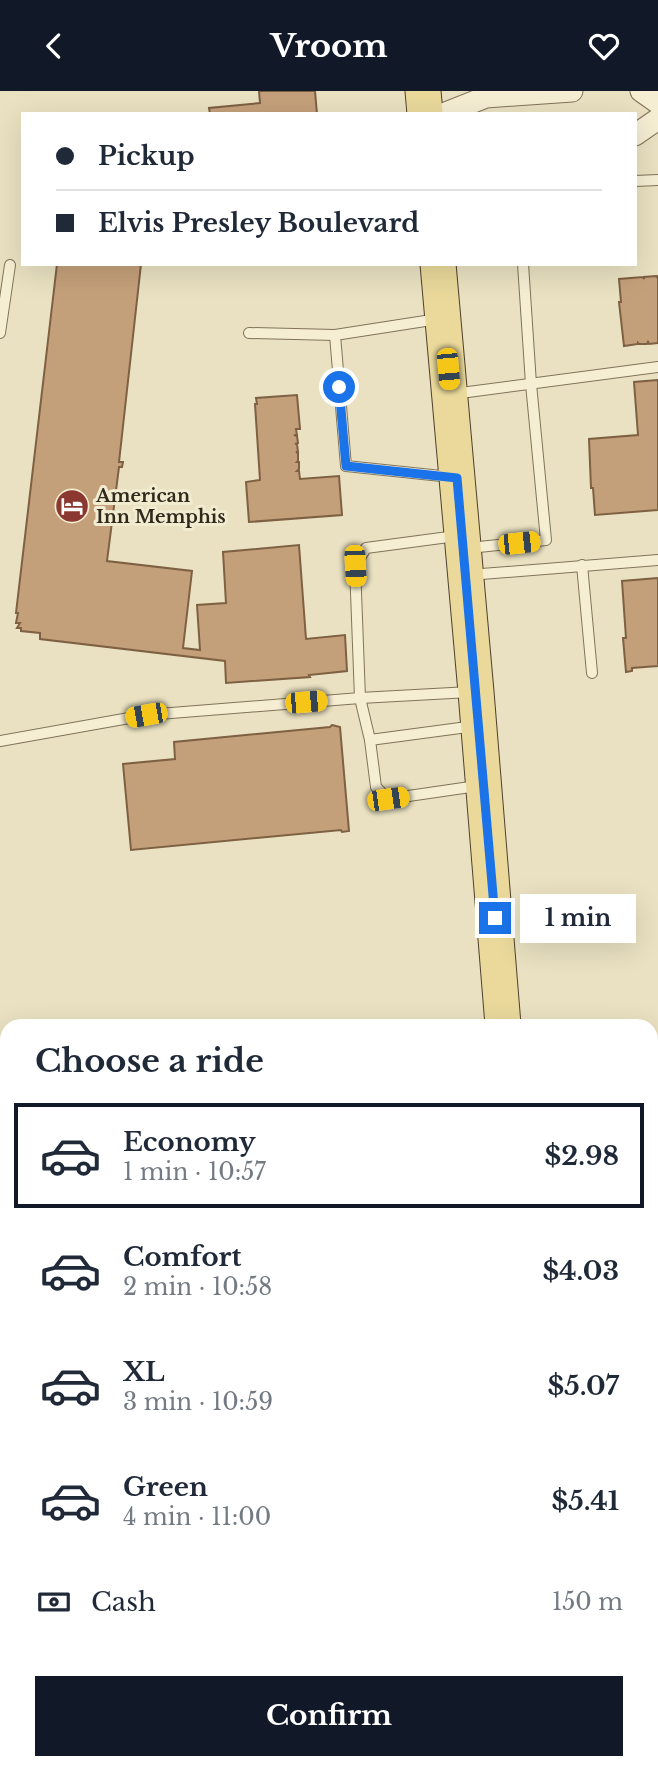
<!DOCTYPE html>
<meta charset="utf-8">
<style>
:root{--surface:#fff;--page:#f6f6f7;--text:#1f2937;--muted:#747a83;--line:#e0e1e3;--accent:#111827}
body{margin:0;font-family:"Libre Baskerville",serif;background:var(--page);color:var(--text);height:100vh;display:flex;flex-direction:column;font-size:26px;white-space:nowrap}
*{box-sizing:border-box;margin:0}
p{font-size:23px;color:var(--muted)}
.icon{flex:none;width:38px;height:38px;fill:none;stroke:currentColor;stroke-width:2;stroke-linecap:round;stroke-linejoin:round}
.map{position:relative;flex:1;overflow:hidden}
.panel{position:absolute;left:0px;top:928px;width:658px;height:751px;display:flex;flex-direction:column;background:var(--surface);border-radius:21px 21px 0 0;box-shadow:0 7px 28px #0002}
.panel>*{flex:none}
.hud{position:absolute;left:21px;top:21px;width:616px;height:154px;border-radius:0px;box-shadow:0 7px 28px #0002;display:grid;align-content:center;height:154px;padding:0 35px;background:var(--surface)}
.end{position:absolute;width:32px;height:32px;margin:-16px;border:9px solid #1a73e8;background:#fff;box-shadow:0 0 0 4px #fff}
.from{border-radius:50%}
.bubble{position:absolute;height:49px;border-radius:0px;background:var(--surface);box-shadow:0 7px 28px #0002;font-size:23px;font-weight:700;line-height:49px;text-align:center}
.car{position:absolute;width:21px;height:42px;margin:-21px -10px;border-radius:9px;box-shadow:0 0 5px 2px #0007;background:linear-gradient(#f5c518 24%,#345 0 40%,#f5c518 0 76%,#345 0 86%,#f5c518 0)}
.hud b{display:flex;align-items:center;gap:24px;height:66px;font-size:26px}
.hud b+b{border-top:2px solid var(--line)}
.hud i{width:18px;height:18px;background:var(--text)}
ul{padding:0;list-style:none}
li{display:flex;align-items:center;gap:21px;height:105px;margin:0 14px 10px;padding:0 21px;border:4px solid transparent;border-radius:0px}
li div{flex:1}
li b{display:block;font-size:26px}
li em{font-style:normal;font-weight:700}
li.selected{border-color:var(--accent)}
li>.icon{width:63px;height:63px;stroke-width:1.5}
h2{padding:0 35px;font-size:32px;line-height:84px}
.pay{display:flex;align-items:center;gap:18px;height:77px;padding:0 35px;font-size:26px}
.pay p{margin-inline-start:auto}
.primary-button{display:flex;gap:14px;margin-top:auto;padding:14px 35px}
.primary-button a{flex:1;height:80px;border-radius:0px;background:var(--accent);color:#fff;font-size:28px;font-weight:700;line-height:80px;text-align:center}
header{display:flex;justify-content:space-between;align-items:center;height:91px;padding:0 35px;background:var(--accent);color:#fff;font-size:32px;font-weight:700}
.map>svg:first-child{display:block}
.building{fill:#c4a07a;stroke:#7e6042;stroke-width:2}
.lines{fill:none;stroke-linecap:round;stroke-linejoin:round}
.lane-casing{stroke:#81735a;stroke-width:12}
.street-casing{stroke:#81735a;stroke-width:23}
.primary-casing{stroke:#4f412e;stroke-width:37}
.lane{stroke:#f5eed3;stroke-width:10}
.street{stroke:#f5eed3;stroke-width:21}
.primary{stroke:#ead99b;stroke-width:35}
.route{stroke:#1a73e8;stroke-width:9}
.labels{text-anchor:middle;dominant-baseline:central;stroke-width:6;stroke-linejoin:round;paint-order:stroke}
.poi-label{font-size:18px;font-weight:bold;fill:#32291d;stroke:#f1ebd0;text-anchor:start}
</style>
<header><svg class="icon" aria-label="back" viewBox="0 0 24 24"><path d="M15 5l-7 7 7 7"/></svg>Vroom<svg class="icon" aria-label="heart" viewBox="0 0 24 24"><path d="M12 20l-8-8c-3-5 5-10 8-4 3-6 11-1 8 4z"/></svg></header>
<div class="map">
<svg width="658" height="1678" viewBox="0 0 658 1678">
<rect width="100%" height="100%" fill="#e9e1c1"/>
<g class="building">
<polygon points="259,0 315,0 317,23 210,23 209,17 260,12"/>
<polygon points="57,173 141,173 119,371 123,371 122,376 119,376 107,470 192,480 183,557 200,559 197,514 226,512 223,461 299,454 306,548 345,544 347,580 309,584 310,586 226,592 225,570 40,548 40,542 21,540 21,537 17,537 20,532 16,532 18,522 16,522"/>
<polygon points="656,185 657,186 658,185 658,252 649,253 648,251 647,253 639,253 638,252 638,253 624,255 619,211 621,211 619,188 643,186 644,188 644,186"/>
<polygon points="658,289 658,419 595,424 593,397 591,397 589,348 638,344 634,291"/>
<polygon points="297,304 300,338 296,338 297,344 294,344 297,345 298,352 295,353 297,353 298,361 296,361 298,362 298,370 297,371 299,371 299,378 297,380 299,380 300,388 339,385 342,424 249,431 246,391 260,389 255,313 257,313 256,307"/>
<polygon points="658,487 658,575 632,577 632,580 626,581 623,547 626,547 622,490"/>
<polygon points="332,634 340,636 349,740 342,741 341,739 131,759 123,673 175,668 174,651 330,636"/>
</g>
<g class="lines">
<g class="lane-casing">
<g id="lane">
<polyline points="635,90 658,89"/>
<polyline points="438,228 335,244 346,375 451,386"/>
<polyline points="0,242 10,174"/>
<polyline points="249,242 335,244"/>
<polyline points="453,303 658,276"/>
<polyline points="469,457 546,449 531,293 523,173"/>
<polyline points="582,474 592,582"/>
<polyline points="469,484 658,469"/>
<polyline points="475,635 370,649 376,696 388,708 477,695"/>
<polyline points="370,649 360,607 355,475 366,457 456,445"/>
<polyline points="0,650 146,624 360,607 470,601"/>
<polyline points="651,1387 658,1376"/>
<polyline points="651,1395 658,1398"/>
<polyline points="651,1481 656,1481 658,1492"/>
<polyline points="651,1570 658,1569"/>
<polyline points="47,1671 49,1678"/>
</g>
</g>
<g class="street-casing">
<g id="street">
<polyline points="641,0 658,12"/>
<polyline points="443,23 486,6 572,0"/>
<polyline points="635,44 658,28"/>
<polyline points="651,1146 658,1144"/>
<polyline points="0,1293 7,1315"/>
<polyline points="119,1671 121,1678"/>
</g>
</g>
<g class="primary-casing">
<g id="primary">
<polyline points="423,0 425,23"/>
<polyline points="438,173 476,601 503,934"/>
<polyline points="577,1671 578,1678"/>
</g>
</g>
<use href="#lane" class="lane"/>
<use href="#street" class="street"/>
<use href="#primary" class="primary"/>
</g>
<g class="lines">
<polyline class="route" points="339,296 346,375 457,387 495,827"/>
</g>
<defs>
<g id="hotel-disc" transform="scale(1.75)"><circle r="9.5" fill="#8b3830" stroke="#f1ebd0"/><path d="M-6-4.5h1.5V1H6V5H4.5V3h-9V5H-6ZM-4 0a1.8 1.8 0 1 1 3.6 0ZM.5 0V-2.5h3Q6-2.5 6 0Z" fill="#fff"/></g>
</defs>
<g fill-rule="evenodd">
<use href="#hotel-disc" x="72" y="415"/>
</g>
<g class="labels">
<g class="poi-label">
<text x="96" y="405">American<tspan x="96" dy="21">Inn Memphis</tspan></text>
</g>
</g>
</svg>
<i class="end from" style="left:339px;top:296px"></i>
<i class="end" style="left:495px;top:827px"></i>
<div class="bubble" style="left:520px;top:803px;width:116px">1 min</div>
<i class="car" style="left:448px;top:278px;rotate:175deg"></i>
<i class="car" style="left:519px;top:452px;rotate:84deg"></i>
<i class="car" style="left:355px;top:475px;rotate:177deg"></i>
<i class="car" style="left:306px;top:611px;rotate:85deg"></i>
<i class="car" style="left:146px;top:624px;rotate:260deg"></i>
<i class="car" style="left:388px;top:708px;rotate:82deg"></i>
<div class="hud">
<b><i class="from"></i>Pickup</b>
<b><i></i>Elvis Presley Boulevard</b>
</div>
<section class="panel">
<h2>Choose a ride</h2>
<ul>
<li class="selected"><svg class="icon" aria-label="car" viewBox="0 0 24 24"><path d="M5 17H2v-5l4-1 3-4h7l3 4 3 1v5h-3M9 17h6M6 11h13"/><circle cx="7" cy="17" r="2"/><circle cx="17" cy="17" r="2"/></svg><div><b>Economy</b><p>1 min · 10:57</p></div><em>$2.98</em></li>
<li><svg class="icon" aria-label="car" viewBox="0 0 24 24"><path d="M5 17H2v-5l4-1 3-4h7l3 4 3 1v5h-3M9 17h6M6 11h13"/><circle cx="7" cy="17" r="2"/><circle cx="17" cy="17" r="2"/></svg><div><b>Comfort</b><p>2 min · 10:58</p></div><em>$4.03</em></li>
<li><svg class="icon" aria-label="car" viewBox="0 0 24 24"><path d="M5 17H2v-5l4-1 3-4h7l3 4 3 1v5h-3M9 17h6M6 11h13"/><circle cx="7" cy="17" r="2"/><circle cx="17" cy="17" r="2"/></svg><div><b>XL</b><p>3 min · 10:59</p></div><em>$5.07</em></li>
<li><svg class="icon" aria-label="car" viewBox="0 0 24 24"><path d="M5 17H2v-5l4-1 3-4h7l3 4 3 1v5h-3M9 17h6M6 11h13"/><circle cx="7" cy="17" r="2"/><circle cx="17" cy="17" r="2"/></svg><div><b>Green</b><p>4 min · 11:00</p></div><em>$5.41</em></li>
</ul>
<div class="pay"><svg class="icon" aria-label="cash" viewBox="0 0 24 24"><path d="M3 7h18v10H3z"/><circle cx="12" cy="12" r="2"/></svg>Cash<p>150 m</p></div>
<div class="primary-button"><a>Confirm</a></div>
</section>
</div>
